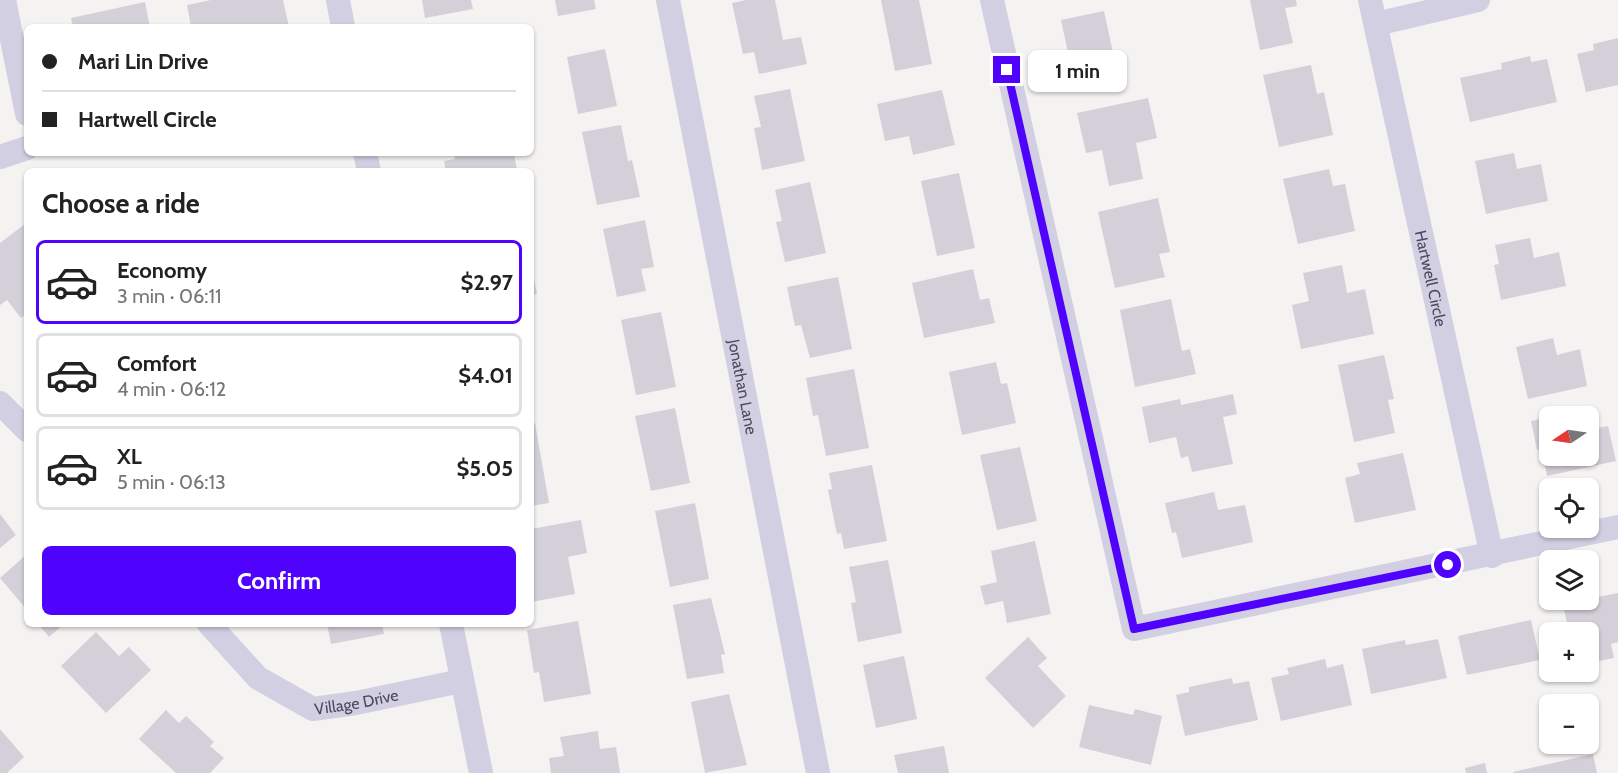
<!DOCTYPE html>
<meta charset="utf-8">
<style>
:root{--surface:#fff;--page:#f2f2f2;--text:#222;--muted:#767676;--line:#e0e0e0;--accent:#5003fc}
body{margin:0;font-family:Cabin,sans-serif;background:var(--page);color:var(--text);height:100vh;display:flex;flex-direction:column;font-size:22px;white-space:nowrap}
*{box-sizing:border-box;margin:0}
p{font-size:20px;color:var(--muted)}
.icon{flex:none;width:33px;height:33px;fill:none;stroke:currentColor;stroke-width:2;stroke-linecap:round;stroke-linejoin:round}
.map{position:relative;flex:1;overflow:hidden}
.panel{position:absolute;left:24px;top:168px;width:510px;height:459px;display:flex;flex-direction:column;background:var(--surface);border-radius:9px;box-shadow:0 2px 4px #0004}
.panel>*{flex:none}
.hud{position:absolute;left:24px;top:24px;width:510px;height:132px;border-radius:9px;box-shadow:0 2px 4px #0004;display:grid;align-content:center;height:132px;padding:0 18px;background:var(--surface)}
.needle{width:39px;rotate:257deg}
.fabs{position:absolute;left:1539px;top:406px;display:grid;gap:12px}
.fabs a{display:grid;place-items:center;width:60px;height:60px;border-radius:9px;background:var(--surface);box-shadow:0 2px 4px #0004;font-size:30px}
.end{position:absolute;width:27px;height:27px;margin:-14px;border:8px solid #5003fc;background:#fff;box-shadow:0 0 0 3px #fff}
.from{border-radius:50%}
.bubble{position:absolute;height:42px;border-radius:9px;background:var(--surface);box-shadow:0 2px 4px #0004;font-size:20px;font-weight:700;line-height:42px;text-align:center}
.hud b{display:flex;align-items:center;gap:21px;height:57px;font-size:22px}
.hud b+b{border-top:2px solid var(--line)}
.hud i{width:15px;height:15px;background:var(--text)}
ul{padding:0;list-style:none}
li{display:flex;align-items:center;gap:18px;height:84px;margin:0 12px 9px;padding:0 6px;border:3px solid var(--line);border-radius:9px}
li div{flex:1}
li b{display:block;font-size:22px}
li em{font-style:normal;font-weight:700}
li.active{border-color:var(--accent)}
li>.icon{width:54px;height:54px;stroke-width:1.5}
h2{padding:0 18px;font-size:27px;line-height:72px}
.cta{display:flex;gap:12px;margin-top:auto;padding:12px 18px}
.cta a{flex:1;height:69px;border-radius:9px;background:var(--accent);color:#fff;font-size:24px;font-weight:700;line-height:69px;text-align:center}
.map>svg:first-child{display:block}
.building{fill:#d4d0da}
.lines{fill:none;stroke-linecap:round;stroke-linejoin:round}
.street{stroke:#d3cfe2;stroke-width:24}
.route{stroke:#5003fc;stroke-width:8}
.labels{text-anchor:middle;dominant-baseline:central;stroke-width:4.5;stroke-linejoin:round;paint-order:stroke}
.street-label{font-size:16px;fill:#4c4761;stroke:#fff}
</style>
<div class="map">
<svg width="1618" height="773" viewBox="0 0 1618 773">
<rect width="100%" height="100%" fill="#f4f3f1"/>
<g class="building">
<polygon points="211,0 283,0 289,27 191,27 187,5"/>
<polygon points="422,0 471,0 473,9 425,18"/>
<polygon points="555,0 594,0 596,9 558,16"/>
<polygon points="746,0 775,0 783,40 801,37 807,64 759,74 754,52 743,54 732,3"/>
<polygon points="881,0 919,0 932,64 895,71"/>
<polygon points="1250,0 1296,0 1297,6 1285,8 1293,43 1260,50"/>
<polygon points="145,2 150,27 73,27 71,18"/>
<polygon points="1104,11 1119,80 1076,90 1061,20"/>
<polygon points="1618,38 1618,85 1586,92 1577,54 1594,50 1593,44"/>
<polygon points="605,49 617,106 578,114 567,57"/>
<polygon points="1530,56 1531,62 1547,59 1557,102 1470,122 1460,78 1502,69 1501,63"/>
<polygon points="1311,65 1317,94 1324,92 1333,135 1279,147 1263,75"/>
<polygon points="790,89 805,161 762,170 754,128 761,127 754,96"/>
<polygon points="942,90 955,145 913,155 909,136 885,141 877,104"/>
<polygon points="1148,98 1157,138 1136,143 1143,179 1109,186 1102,150 1086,153 1077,113"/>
<polygon points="621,125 628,161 632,160 640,197 597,205 582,132"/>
<polygon points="454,153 514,153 517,171 446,171 444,161 455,159"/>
<polygon points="1514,153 1517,169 1541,164 1548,201 1486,214 1475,161"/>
<polygon points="1329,169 1333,186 1345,184 1355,231 1298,244 1283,179"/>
<polygon points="959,173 975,248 937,256 921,181"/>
<polygon points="810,182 826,253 785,262 776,222 782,221 775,190"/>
<polygon points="1158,198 1170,252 1159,254 1165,277 1115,288 1098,212"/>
<polygon points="645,220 654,267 641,269 646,291 617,297 603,229"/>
<polygon points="25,224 27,227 27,313 21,318 7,300 0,305 0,243"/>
<polygon points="1530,238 1534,258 1559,252 1566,286 1501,300 1494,265 1499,264 1495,245"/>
<polygon points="531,265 537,294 531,295"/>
<polygon points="1342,265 1347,293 1365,289 1374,334 1301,349 1292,305 1309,301 1303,273"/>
<polygon points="973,269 980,300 989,298 995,323 924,338 912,283"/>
<polygon points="838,277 852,349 810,358 801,325 795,326 787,287"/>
<polygon points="1171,299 1182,351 1190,349 1196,374 1135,387 1120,310"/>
<polygon points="661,312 676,387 636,395 621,320"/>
<polygon points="1553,338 1557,355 1580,349 1587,386 1528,399 1516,347"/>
<polygon points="1384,355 1394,399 1388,400 1395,433 1354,442 1338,365"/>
<polygon points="996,362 1001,384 1007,383 1016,423 962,435 949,372"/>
<polygon points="854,369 869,448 826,456 818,415 813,416 806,378"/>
<polygon points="1233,394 1237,414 1223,417 1233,464 1192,472 1188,456 1181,458 1176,437 1149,443 1142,407 1180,399 1181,405"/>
<polygon points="675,408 690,483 651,491 635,416"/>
<polygon points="1577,411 1578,417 1553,417 1553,416"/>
<polygon points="1550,417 1550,456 1588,456 1588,430 1608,426 1616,461 1547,476 1542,449 1537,450 1531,421"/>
<polygon points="535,423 549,503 531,506 531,424"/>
<polygon points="1020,447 1037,521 997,530 980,455"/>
<polygon points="1403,453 1416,510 1355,523 1345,478 1360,474 1357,463"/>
<polygon points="872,465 887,541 844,549 841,533 837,534 828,490 832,489 829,473"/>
<polygon points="1214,492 1218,510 1245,505 1253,542 1182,558 1176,532 1172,533 1165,503"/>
<polygon points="695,503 709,579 670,587 655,511"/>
<polygon points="0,514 16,535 0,548"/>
<polygon points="581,520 587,553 568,557 575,594 531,602 531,529"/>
<polygon points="1035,541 1051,614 1007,623 1003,601 985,605 980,586 997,582 991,551"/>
<polygon points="27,554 27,610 0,578"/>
<polygon points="888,560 902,633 858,642 851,603 856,602 849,567"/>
<polygon points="1618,593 1618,642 1611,644 1614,658 1588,663 1588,633 1569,633 1563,604"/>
<polygon points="711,598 725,654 721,655 724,673 687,679 673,605"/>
<polygon points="1531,620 1540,660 1467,675 1458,636"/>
<polygon points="578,621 591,694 544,702 539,672 534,673 527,630"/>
<polygon points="38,624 64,624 49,637"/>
<polygon points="327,624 382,624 384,634 331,644"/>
<polygon points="96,632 119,656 129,647 151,670 106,713 61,666"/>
<polygon points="1028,637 1047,658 1038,666 1066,696 1033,728 985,678"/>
<polygon points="1438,639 1447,678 1371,694 1362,649 1405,640 1406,645"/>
<polygon points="904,656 917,719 876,728 863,665"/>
<polygon points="1325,659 1327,668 1343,664 1352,705 1281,721 1271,678 1289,674 1287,668"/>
<polygon points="1232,678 1233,684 1249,681 1258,720 1185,736 1176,695 1189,692 1189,687"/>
<polygon points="729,694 747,765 705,773 691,702"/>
<polygon points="1089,705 1133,715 1135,709 1162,716 1151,765 1079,747"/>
<polygon points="166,710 179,723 186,716 214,742 210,746 224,758 210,773 176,773 139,739"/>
<polygon points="0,729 24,757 7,773 0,773"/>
<polygon points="598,731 600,749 616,747 620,773 551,773 549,758 564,756 560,737"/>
<polygon points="944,746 949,773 898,773 894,755"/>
<polygon points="1593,754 1597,773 1513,773 1513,772"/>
<polygon points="1485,763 1487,773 1466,773 1465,768"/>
</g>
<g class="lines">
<g class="street">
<polyline points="4,0 27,114"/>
<polyline points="338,0 343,27"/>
<path id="s1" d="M668,0L818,773"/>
<polyline points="992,0 1134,629 1618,527"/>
<path id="s2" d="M1370,0L1492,556"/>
<polyline points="1376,24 1478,0"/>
<polyline points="365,153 369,171"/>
<polyline points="0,157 27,148"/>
<polyline points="0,403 27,430"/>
<path id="s3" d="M209,624L258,678L313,709L356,703L461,681"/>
<polyline points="451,624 481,773"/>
</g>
</g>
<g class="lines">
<polyline class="route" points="1007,70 1134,629 1448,565"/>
</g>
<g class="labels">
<g class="street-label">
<text stroke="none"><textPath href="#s2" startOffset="285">Hartwell Circle</textPath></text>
<text stroke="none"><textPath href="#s1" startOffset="394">Jonathan Lane</textPath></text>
<text stroke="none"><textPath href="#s3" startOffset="180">Village Drive</textPath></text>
</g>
</g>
</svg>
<div class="fabs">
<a><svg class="needle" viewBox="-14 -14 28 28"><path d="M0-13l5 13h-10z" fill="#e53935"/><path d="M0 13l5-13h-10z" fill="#767676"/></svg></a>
<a><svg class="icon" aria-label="locate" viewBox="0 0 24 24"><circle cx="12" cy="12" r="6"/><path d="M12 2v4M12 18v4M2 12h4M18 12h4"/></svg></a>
<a><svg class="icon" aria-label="layers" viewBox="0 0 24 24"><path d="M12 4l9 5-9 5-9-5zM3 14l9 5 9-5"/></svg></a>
<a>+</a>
<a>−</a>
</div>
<i class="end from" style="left:1448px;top:565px"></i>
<i class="end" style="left:1007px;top:70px"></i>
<div class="bubble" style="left:1028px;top:50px;width:99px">1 min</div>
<div class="hud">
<b><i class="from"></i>Mari Lin Drive</b>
<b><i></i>Hartwell Circle</b>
</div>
<section class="panel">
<h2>Choose a ride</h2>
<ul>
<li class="active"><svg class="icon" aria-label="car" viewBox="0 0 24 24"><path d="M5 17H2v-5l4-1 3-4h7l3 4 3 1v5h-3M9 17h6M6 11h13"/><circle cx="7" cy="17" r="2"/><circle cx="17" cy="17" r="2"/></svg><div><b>Economy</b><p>3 min · 06:11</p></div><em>$2.97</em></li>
<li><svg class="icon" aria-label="car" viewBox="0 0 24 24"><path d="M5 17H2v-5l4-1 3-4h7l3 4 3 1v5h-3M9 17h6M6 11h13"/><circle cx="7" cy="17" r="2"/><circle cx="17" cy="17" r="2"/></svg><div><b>Comfort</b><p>4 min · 06:12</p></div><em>$4.01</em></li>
<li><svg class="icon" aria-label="car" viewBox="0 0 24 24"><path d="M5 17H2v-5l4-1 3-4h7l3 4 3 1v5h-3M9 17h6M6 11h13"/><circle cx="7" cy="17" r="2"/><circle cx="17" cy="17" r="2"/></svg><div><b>XL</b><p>5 min · 06:13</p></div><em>$5.05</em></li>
</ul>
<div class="cta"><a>Confirm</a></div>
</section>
</div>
